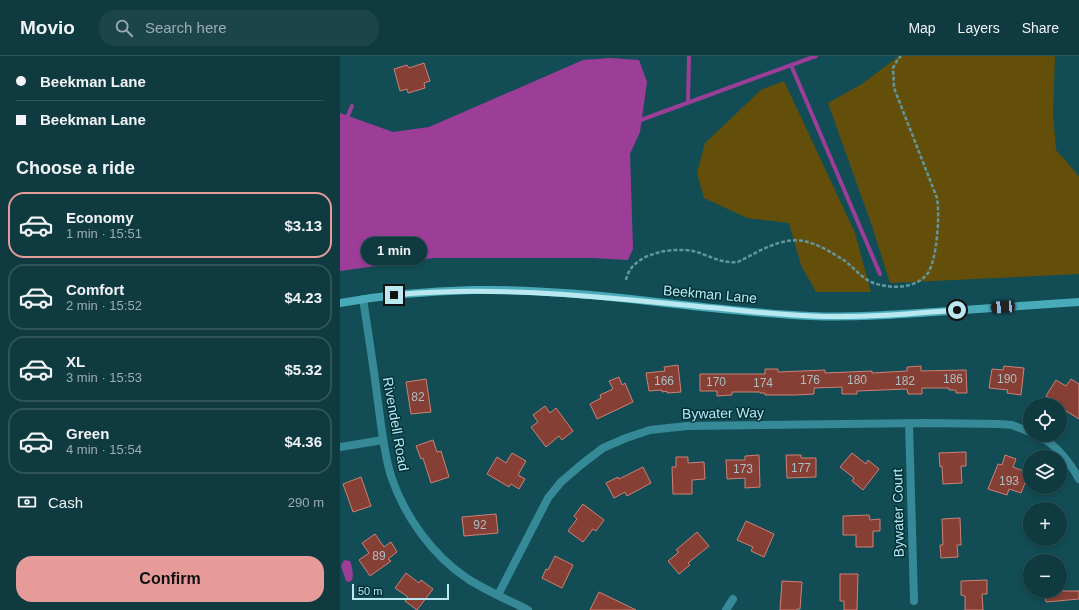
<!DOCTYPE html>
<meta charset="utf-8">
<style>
:root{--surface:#0e3a40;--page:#1c454b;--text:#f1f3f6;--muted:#9badb1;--line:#2e5459;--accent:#e69b98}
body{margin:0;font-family:Arial,sans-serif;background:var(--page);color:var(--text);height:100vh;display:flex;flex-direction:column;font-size:15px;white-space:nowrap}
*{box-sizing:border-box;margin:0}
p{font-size:13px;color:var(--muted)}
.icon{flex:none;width:22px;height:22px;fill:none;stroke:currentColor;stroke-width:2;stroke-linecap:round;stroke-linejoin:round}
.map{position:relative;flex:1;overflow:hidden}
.drawer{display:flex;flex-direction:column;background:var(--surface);width:340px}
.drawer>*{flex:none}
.guide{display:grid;align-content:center;height:88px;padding:0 16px;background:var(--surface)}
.controls{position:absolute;left:683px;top:342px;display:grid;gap:8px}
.controls a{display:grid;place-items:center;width:44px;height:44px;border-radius:50%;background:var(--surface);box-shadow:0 2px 6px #0003,0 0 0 1px var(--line);font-size:20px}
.scale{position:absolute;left:12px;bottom:10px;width:97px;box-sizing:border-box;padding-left:4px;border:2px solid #b9e8f0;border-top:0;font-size:11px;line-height:14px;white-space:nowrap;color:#b9e8f0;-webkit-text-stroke:3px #003138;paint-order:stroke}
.end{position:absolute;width:18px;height:18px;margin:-9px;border:5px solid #b9e8f0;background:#111;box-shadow:0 0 0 2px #111}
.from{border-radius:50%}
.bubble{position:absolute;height:28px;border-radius:14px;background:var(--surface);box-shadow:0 2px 6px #0003,0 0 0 1px var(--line);font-size:13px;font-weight:600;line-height:28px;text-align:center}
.car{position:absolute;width:12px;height:24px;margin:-12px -6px;border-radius:5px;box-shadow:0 0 3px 1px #0007;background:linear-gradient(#222 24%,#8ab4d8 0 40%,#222 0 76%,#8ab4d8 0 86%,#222 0)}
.guide b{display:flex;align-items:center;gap:14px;height:38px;font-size:15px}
.guide b+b{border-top:1px solid var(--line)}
.guide i{width:10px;height:10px;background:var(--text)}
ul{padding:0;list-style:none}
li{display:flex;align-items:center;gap:12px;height:66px;margin:0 8px 6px;padding:0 8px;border:2px solid var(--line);border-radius:16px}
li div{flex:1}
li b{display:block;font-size:15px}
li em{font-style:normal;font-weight:600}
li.active{border-color:var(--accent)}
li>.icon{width:36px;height:36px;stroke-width:1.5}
h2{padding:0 16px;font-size:18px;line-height:48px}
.pay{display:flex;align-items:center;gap:10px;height:44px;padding:0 16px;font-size:15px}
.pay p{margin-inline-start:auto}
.primary-button{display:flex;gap:8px;margin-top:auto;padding:8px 16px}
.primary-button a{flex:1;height:46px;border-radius:16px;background:var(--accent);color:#111;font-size:16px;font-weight:600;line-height:46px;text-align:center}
header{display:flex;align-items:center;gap:24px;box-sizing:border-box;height:56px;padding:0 20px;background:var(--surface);border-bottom:1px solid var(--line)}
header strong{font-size:19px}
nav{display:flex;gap:22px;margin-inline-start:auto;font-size:14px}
.search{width:280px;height:36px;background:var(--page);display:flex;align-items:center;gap:10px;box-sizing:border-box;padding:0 14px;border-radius:16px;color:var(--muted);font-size:15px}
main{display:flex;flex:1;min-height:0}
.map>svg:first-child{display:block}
.green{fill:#644f0a}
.water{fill:#9c3e98}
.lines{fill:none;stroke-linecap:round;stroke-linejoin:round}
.stream{stroke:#9c3e98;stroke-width:4}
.building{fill:#853f35;stroke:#ce8075}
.path{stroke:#60969e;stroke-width:2.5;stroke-dasharray:4 2;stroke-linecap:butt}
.street{stroke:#368996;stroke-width:8}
.secondary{stroke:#49aab9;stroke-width:8}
.route{stroke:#b9e8f0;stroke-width:5}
.labels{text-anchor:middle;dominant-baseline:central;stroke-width:3;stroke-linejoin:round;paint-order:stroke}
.number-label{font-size:12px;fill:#acbec1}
.street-label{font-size:14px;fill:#b9e8f0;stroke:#003138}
</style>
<header>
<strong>Movio</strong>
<div class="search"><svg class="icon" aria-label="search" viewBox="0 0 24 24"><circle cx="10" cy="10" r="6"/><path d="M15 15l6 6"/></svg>Search here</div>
<nav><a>Map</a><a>Layers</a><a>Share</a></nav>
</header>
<main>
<section class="drawer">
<div class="guide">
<b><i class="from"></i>Beekman Lane</b>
<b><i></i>Beekman Lane</b>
</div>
<h2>Choose a ride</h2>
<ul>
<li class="active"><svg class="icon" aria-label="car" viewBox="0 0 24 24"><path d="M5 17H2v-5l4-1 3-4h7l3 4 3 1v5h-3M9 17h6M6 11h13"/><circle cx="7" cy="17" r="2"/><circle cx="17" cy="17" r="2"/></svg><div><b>Economy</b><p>1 min · 15:51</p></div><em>$3.13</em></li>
<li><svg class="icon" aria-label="car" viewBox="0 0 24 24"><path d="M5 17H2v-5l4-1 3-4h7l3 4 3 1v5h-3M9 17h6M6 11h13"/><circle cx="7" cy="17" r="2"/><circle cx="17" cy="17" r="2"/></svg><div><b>Comfort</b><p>2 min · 15:52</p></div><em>$4.23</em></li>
<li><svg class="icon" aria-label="car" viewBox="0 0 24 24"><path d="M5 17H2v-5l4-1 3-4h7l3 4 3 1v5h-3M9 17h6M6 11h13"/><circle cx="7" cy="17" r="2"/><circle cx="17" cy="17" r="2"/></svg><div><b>XL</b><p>3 min · 15:53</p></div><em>$5.32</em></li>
<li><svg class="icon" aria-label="car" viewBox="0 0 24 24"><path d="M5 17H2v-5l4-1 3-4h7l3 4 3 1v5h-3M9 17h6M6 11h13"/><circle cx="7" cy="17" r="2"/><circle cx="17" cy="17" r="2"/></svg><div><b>Green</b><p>4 min · 15:54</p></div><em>$4.36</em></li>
</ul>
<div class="pay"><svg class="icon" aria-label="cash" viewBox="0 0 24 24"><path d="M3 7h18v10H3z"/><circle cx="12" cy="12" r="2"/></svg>Cash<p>290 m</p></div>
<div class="primary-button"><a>Confirm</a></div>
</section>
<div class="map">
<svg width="739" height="554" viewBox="0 0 739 554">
<rect width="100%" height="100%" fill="#124d55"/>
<g class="green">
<polygon points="559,0 715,0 713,56 716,94 739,120 739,218 550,227 532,170 488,47 522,28"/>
<polygon points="444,25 515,177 531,236 476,236 461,209 449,167 407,162 364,142 357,117 365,87 421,34"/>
</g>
<g class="water">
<polygon points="270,2 299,4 307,26 300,76 290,98 293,193 288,204 253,202 94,202 0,215 0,57 53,76 89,71 243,4"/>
<path d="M4,504L10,505C12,510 14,520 12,524L9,526L6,525L1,510Z"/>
</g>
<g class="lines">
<g class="stream">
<polyline points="451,9 540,218"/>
<polyline points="348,46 349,0"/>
<polyline points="6,64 12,50"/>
<polyline points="298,65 476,0"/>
</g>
</g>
<g class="building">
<polygon points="84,7 90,25 84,27 85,32 68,37 67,33 60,35 54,13 67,9 69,12"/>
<polygon points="338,309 341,336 327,337 327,335 322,336 322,334 309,335 306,317 325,315 324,311"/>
<polygon points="581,310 581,315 626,314 627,337 616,337 616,334 609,334 609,332 582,332 582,338 568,338 567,333 517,335 517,338 502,338 502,331 474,332 474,338 456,339 425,339 425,337 420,337 420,336 392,336 392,339 377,340 377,335 360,335 360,318 425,318 425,313 438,313 438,316 485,314 485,317 532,315 532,317 567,315 567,311"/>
<polygon points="664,310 684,312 681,339 667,337 668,334 649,332 652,313 663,314"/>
<polygon points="279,321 282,329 285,327 293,346 257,363 250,348 261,342 260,339 273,333 269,325"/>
<polygon points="86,323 91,356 71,358 66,326"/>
<polygon points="731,323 739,328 739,363 720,351 720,349 713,346 714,345 706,340 716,324 726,330"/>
<polygon points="205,350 210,357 216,352 233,375 222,384 219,380 206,391 191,371 198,366 193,359"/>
<polygon points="93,384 97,396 101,395 109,421 91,427 83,402 81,403 76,390"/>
<polygon points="626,396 626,410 621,410 622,427 603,428 602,410 600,411 599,397"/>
<polygon points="172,397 186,405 178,419 185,423 179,433 171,428 169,431 147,418 157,401 166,407"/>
<polygon points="512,397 526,408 528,404 539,413 523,434 512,425 514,422 500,411"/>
<polygon points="419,399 420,431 405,432 405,422 387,423 386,404 405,404 405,400"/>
<polygon points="446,399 461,399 461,402 476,402 476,421 447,422"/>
<polygon points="665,399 676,403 673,411 689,417 681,437 669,433 667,439 648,433 658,408 662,409"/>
<polygon points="336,401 348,401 348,407 364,406 365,423 352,424 352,438 333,438 332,411 336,411"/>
<polygon points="303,411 311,427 287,440 285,436 274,442 266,427 278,421 279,423"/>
<polygon points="21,421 31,450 13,456 3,428"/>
<polygon points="243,448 264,464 256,475 253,473 243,486 228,475 237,463 234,460"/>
<polygon points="156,458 158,477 124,480 122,461"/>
<polygon points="529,459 530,464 540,463 540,475 533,475 533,491 516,491 516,479 503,479 503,460"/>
<polygon points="620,462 621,489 617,489 618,501 601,502 600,489 603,489 602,463"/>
<polygon points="406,465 434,478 424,501 411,495 413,491 397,484"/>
<polygon points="357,476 369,490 348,507 350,509 339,518 328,505 339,496 336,494"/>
<polygon points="35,478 44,491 51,486 57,496 48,503 51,505 30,520 19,504 29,497 22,487"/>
<polygon points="215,500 233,509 222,532 202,522 206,513 208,514"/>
<polygon points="66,517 79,527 81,524 93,533 77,554 65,545 68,541 55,532"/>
<polygon points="500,518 518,518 517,554 504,554 504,545 500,545"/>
<polygon points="647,524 647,538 642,538 643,554 625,554 625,540 621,539 621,525"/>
<polygon points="442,525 462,526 460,553 457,553 457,554 440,554"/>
<polygon points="705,535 739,535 739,543 706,546"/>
<polygon points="259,536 296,554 250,554"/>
</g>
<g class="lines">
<path class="path" d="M286,224C291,197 332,191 353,195C369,199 381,208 398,206C418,196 440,181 464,185C478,188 493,197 505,205C514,212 521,221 531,226C548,233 576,234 588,217C597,203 600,159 597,142L554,32L553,12L558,3L561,0"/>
<g class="street">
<path d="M23,243C28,275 33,307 37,339C41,366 43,394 51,420C65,461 92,499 128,523C147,535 168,544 188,554"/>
<polyline points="569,367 574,545"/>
<path d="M697,379C716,388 729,405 739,423"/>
<polyline points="0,391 43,384"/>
<polyline points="158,539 208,442 221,426 242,408 263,392 286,382 310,374 347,370 585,367 659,368 672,369 690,376"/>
<polyline points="386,554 393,543"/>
</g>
<path class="secondary" d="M0,247C44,239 89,235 133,234C246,232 359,255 471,260C517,262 563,258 609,255C652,252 696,249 739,246"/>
</g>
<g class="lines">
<path class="route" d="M54,239C158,229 260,241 364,251C400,254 436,259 472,260C520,262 569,258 617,254"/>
</g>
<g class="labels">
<g class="number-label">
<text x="613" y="323">186</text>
<text x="667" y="323">190</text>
<text x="470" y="324">176</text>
<text x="517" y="324">180</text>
<text x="324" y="325">166</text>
<text x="565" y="325">182</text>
<text x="376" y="326">170</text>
<text x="423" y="327">174</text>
<text x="78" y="341">82</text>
<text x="461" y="412">177</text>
<text x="403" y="413">173</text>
<text x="669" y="425">193</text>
<text x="140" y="469">92</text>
<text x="39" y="500">89</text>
</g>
<g class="street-label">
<text transform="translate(370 238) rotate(5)">Beekman Lane</text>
<text transform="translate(383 357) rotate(-1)">Bywater Way</text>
<text transform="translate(56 368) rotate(80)">Rivendell Road</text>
<text transform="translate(558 457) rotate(-91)">Bywater Court</text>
</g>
</g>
</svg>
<div class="controls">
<a><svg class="icon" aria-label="locate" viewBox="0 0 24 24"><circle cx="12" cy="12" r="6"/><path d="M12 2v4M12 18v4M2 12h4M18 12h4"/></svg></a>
<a><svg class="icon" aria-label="layers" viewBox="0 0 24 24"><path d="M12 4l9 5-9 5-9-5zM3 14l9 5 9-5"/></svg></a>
<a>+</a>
<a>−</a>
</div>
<div class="scale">50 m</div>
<i class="end from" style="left:617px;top:254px"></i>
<i class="end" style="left:54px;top:239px"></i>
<div class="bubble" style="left:21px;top:181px;width:66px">1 min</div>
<i class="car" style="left:663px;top:251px;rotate:266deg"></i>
</div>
</main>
